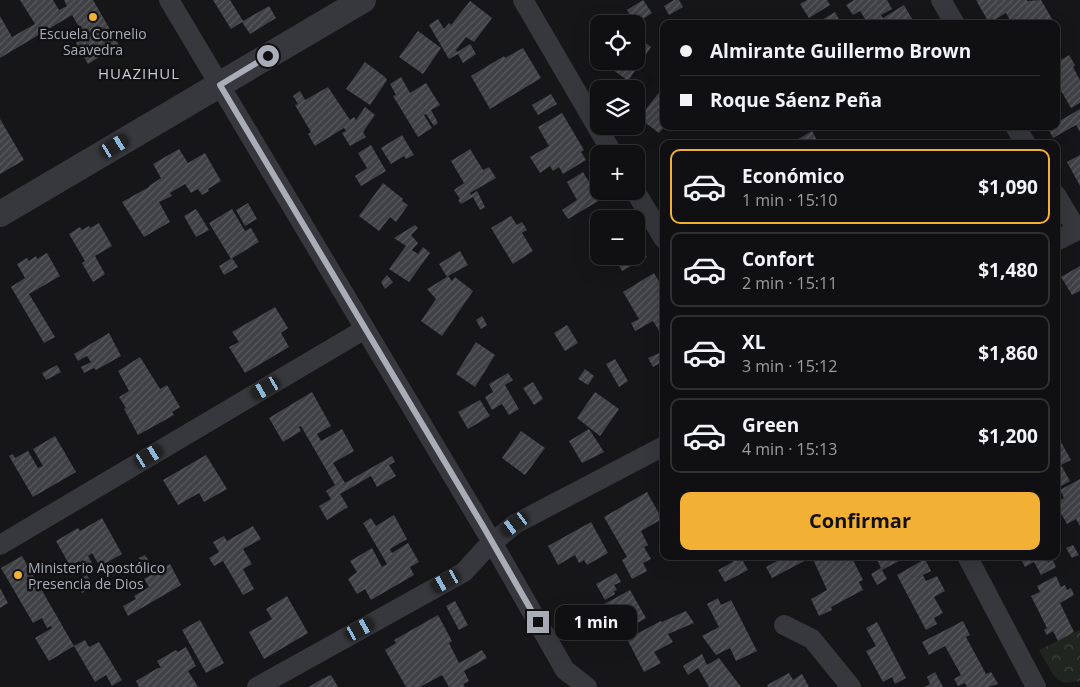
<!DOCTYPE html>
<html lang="es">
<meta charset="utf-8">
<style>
:root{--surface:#101012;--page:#1e1e20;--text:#f1f3f6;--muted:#9c9d9f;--line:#303032;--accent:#f2b134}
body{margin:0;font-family:"Open Sans",sans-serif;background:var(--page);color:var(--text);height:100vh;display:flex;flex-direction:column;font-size:19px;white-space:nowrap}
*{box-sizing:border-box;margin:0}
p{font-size:16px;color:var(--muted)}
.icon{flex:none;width:28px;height:28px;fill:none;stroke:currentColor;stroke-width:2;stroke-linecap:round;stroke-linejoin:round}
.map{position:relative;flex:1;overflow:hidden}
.sheet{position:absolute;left:660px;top:140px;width:400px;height:420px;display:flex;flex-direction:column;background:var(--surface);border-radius:10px;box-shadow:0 5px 20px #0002,0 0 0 1px var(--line)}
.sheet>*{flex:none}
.hud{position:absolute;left:660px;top:20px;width:400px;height:110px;border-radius:10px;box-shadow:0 5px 20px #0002,0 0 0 1px var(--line);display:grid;align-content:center;height:110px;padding:0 20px;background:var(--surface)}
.controls{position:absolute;left:590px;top:15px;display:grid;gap:10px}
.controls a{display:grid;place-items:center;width:55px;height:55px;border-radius:10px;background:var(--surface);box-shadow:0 5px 20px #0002,0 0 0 1px var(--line);font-size:25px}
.end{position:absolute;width:22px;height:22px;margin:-11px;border:6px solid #a8adb8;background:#111;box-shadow:0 0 0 2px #111}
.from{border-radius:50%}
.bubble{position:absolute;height:35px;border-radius:10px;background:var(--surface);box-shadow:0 5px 20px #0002,0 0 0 1px var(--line);font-size:16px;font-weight:700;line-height:35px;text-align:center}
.car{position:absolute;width:15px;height:30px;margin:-15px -8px;border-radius:6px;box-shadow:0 0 4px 1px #0007;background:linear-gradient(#222 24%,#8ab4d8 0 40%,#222 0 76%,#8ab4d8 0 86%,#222 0)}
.hud b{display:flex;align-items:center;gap:18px;height:48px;font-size:19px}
.hud b+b{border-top:1px solid var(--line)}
.hud i{width:12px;height:12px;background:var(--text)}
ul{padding:9px 0 0;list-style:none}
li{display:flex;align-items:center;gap:15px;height:75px;margin:0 10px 8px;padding:0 10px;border:2px solid var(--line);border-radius:10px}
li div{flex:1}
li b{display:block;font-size:19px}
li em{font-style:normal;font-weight:700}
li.selected{border-color:var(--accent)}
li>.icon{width:45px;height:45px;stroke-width:1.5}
.cta{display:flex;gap:10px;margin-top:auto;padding:10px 20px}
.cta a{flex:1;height:58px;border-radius:10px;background:var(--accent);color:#111;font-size:20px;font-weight:700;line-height:58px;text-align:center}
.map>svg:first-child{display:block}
.park{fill:url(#park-crowns)}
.building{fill:url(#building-hatch)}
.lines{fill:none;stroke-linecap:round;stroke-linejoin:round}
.minor{stroke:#37383d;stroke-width:20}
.tertiary{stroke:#37383d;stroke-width:26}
.route{stroke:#a8adb8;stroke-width:6}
.poi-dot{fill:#f2b134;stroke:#111113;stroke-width:2}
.labels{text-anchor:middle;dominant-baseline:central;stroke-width:5;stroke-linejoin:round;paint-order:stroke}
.poi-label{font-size:14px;fill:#a8adb8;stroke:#111113}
.neighbourhood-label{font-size:15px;letter-spacing:1px;fill:#c9ccd4;stroke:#111113}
</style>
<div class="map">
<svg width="1080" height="687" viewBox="0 0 1080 687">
<defs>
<pattern id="park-crowns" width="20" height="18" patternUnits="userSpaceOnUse" patternTransform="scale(1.25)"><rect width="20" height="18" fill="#1e261f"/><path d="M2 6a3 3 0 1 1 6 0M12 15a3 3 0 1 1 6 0" fill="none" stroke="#3c433d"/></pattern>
<pattern id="building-hatch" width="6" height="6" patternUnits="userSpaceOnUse" patternTransform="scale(1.25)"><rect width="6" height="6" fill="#404145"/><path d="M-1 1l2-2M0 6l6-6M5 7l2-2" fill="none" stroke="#595a5e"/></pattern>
</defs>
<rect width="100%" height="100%" fill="#161618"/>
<polygon class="park" points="1080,630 1080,681 1064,683 1054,676 1039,650"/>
<g class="building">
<polygon points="20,0 53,0 59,10 67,6 64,0 93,0 119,45 88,64 76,43 85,37 72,15 0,58 0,16 12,37 35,24"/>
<polygon points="213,0 230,0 243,21 269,6 276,18 250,34 242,22 231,29"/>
<polygon points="643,0 652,13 635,24 627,10"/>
<polygon points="674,0 679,0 683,7 669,15 664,6"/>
<polygon points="807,0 827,0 830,5 809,18 800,4"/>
<polygon points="854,0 887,0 892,9 881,15 883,18 904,5 915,24 868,24 860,11 853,15 846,5"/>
<polygon points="976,0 1027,0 1027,1 1041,0 1055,24 1012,24 1006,13 989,23"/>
<polygon points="470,1 492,18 474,42 466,37 456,50 457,52 470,44 476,54 463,63 458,54 449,59 429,25 438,19 444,29 449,23 451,25"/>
<polygon points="835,12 841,23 840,24 815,24"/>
<polygon points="418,31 441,48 423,74 399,57"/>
<polygon points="636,36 651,47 628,81 608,66 611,61 636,61"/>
<polygon points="523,48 541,78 490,109 471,76 504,56 505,58"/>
<polygon points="1069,55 1075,65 1073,67 1080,80 1080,103 1071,108 1056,82 1056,63"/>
<polygon points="365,62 385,77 387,80 370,105 346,89"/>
<polygon points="401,77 410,93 426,83 440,105 431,110 438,123 434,126 426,114 424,115 432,128 418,137 393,96 396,95 390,84"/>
<polygon points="328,87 350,120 354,117 356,120 365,107 375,115 363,132 366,137 350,146 342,133 346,131 344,128 315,146 308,134 311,132 295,105 298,104 293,96 300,91 305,100"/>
<polygon points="661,90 664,92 665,126 659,133 639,118"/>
<polygon points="551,94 557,104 538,115 532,105"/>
<polygon points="1080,109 1080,132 1076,125 1053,138 1048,128 1056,126 1056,123"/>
<polygon points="562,113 584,150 581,152 586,160 563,174 559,167 553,171 550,166 540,173 530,157 549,146 538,127"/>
<polygon points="0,119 24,160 0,174"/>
<polygon points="812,131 819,144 798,144 797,140"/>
<polygon points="402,135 414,155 406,159 404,156 391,164 381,148"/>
<polygon points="371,145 386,171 361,186 355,176 367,168 358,153"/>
<polygon points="179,149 188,163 205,153 221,181 208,189 209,191 202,195 198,189 191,193 185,184 170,193 172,196 159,202 170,222 144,237 122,202 149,187 149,186 161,178 153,164"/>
<polygon points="470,149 483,170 489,167 496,178 470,193 471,195 477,191 485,207 480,210 473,197 461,204 458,200 460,199 454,190 464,183 451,161"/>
<polygon points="1080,155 1080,186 1067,162"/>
<polygon points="583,172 600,200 568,219 562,210 577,200 567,182"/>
<polygon points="383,183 403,199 402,201 408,205 396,222 390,217 379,231 359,216"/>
<polygon points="248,203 257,219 245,226 236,210"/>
<polygon points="196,209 209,230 196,237 184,216"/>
<polygon points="232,209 245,231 251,228 259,242 231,259 209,223"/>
<polygon points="511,216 517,225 522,222 527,230 522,233 533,251 513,264 491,228"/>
<polygon points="99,223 112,246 95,256 105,274 93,282 82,263 85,261 69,234 80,227 82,230 89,226 90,228"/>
<polygon points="415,225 418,228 411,235 418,243 412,250 418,254 423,247 430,253 409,282 389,269 406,246 394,238"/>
<polygon points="636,239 647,257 622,271 614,256 636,256"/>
<polygon points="460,251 468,265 448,276 452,281 455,277 473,291 442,336 421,321 436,299 427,289 447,277 439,264"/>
<polygon points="47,253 60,276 29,294 55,337 44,343 11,287 25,278 17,264 27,258 29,261 36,256 37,259"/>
<polygon points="232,258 238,267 224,275 219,266"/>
<polygon points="1080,266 1080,291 1072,295 1061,277"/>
<polygon points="654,273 664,290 664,339 653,321 635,331 631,323 639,319 623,292"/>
<polygon points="387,275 393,282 385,289 381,282"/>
<polygon points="275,307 288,328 281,333 289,347 245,373 229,347 239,342 232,332"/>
<polygon points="482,316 487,325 481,329 476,320"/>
<polygon points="567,325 578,343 565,351 554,333"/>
<polygon points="109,333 121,356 96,370 94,368 84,373 81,367 91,362 87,356 78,361 74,354"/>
<polygon points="476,342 495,355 475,387 456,374"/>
<polygon points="664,351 664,361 653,367 648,358"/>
<polygon points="140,357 160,389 167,385 180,407 172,412 174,415 138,435 124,409 126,408 119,397 129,391 118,371"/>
<polygon points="615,359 628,381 619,387 606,364"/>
<polygon points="57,365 61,372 46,380 42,373"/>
<polygon points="585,369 594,376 588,385 578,379"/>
<polygon points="508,373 513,380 505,385 519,409 509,415 502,404 492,410 485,397 493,392 489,384"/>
<polygon points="533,382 543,399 534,405 523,388"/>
<polygon points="312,392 331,426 317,434 321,441 342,429 354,451 333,463 345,483 392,456 395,462 389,465 396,476 377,487 371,476 340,494 348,507 327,520 319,506 331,499 326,491 335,485 301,426 299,427 301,431 283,442 269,418"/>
<polygon points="595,392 619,409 600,436 577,418"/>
<polygon points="480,400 490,416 468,429 458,412"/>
<polygon points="589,429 604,452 582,463 569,441"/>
<polygon points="521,431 545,448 525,475 502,458"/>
<polygon points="1056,433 1071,460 1061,465 1070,481 1056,489"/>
<polygon points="55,436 76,472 33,497 9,456 13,454 15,458 28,451 38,468 43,466 33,449"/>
<polygon points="206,455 227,489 204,502 199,493 178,505 163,480"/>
<polygon points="1080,479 1080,526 1076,519 1067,524 1056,505 1056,503 1064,498 1060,490"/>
<polygon points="647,492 662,519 641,531 648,545 644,547 651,559 643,563 647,571 632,579 622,560 627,557 604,517"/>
<polygon points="394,515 407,539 390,549 392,553 408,543 419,562 410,567 414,575 371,600 365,589 357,594 348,579 357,572 350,561 372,548 382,567 387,564 363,523 371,518 376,526"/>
<polygon points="102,518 122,554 104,564 110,575 106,577 92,553 88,556 92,563 84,568 79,561 70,566 56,541 78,528 80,531"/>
<polygon points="591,522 608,553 587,565 584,560 579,563 575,555 558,565 548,546"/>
<polygon points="253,526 261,539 243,549 252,564 243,569 254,589 243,595 223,561 214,566 209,558 219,552 213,542 224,536 227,541"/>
<polygon points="1073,545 1079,555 1072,558 1066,548"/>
<polygon points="145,555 150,563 144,566 139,558"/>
<polygon points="22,556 74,646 85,640 89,647 99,642 122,680 112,686 106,675 95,682 74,646 49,661 35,638 52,628 51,626 47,628 42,618 33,623 1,568"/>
<polygon points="730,556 740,556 748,570 725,582 718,570 733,562"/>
<polygon points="786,556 851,556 863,580 859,582 863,590 831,607 832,610 819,616 811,599 827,590 812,557 772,578 766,567"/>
<polygon points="875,556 900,556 901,560 882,570 887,579 877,585 871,574 881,568"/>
<polygon points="1019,556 1045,556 1048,562 1053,560 1056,567 1041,575 1034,562 1025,567"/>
<polygon points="925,559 931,571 923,575 926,581 937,576 945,591 934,597 943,613 934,618 937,624 926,630 897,575"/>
<polygon points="170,564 181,585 128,616 123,606 136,599 134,596 149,587 144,579"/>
<polygon points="616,573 621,582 614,585 617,590 614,591 615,594 605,600 596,584"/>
<polygon points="87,575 93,586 82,593 76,581"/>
<polygon points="1056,576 1061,587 1065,585 1067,590 1071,588 1074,595 1060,603 1074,632 1058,641 1053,631 1047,635 1044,630 1047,628 1031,596 1040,592 1037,586"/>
<polygon points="0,588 8,603 0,608"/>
<polygon points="630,590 646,618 622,632 618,626 611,631 597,608"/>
<polygon points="287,596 308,633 264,659 249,632 272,619 266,609"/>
<polygon points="718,598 721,605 731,600 757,651 736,661 730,648 716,655 702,636 719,627 707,604"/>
<polygon points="455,601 468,625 459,630 446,606"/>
<polygon points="686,611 694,623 668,634 673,642 654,652 661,663 644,672 627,639 661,621 662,622"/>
<polygon points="438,615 452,641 449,643 459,663 482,650 487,658 464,671 469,681 463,684 465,687 449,687 442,675 420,687 406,687 385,650 396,643 394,640"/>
<polygon points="200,620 224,663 206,673 182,630"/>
<polygon points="963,621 970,635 966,637 986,674 991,672 998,684 988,687 967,687 965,683 958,686 954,679 961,675 945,646 929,655 922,642"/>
<polygon points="877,622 906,678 895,684 892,677 883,682 866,651 876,646 866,628"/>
<polygon points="186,647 196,666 188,671 198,687 139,687 136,681 158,668 161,668 157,661 176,650 178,652"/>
<polygon points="702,654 707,665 719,658 741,687 709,687 698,668 688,675 683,666"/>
<polygon points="935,672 943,687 925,687 930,684 927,677"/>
<polygon points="789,673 793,680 802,674 809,687 768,687 767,685"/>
<polygon points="331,675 338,687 309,687 322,679"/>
</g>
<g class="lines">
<g class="minor">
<polyline points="169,0 492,542 565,670 587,687"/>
<polyline points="523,0 613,154"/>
<polyline points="941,0 955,24"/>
<polyline points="1015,126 1026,144"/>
<polyline points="635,191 664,239"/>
<polyline points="1056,195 1077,230"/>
<polyline points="1056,241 1080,229"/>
<polyline points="0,545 365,329"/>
<polyline points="967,556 1036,687"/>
<polyline points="784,625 812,639 851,687"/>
<polyline points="257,687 464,572 485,549 515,524 664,446"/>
</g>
<polyline class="tertiary" points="0,214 363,0"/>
</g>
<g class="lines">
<polyline class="route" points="268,56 220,85 483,526 538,622"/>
</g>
<g class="poi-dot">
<circle cx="93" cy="17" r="5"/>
<circle cx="18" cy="575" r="5"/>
</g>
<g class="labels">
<g class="poi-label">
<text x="93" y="33">Escuela Cornelio<tspan x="93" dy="16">Saavedra</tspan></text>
<text x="28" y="567" text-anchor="start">Ministerio Apostólico<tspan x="28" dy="16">Presencia de Dios</tspan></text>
</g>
<g class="neighbourhood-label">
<text x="139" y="73">HUAZIHUL</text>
</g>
</g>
</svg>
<div class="controls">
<a><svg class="icon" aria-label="locate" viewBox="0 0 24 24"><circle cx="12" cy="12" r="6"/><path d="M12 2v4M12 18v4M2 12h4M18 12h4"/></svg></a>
<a><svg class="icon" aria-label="layers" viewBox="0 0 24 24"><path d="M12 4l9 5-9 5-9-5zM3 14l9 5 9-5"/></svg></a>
<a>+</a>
<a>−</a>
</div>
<i class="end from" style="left:268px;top:56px"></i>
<i class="end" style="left:538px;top:622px"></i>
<div class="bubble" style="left:555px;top:605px;width:82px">1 min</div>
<i class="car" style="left:115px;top:146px;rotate:59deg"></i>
<i class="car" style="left:266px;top:388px;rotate:240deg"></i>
<i class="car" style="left:149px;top:456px;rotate:59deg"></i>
<i class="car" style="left:515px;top:524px;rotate:234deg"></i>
<i class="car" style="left:446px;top:581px;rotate:241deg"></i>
<i class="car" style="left:360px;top:629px;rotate:61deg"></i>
<div class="hud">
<b><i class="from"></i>Almirante Guillermo Brown</b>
<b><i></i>Roque Sáenz Peña</b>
</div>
<section class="sheet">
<ul>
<li class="selected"><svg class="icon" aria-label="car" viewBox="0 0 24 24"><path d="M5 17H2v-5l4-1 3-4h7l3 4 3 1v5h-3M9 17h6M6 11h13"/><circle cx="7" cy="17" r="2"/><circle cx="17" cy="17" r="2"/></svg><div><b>Económico</b><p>1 min · 15:10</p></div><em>$1,090</em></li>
<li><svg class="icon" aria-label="car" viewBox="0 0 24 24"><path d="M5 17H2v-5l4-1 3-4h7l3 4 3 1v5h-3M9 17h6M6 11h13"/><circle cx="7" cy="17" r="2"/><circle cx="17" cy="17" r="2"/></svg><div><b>Confort</b><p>2 min · 15:11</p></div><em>$1,480</em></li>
<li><svg class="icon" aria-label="car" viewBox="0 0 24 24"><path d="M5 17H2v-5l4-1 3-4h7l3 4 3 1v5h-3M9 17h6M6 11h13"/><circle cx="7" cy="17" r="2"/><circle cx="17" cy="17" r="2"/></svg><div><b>XL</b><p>3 min · 15:12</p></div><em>$1,860</em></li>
<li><svg class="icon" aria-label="car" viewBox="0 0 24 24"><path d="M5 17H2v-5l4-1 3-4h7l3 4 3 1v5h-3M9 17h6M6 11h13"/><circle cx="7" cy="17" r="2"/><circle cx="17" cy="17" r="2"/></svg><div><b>Green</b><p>4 min · 15:13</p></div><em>$1,200</em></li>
</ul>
<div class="cta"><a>Confirmar</a></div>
</section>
</div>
